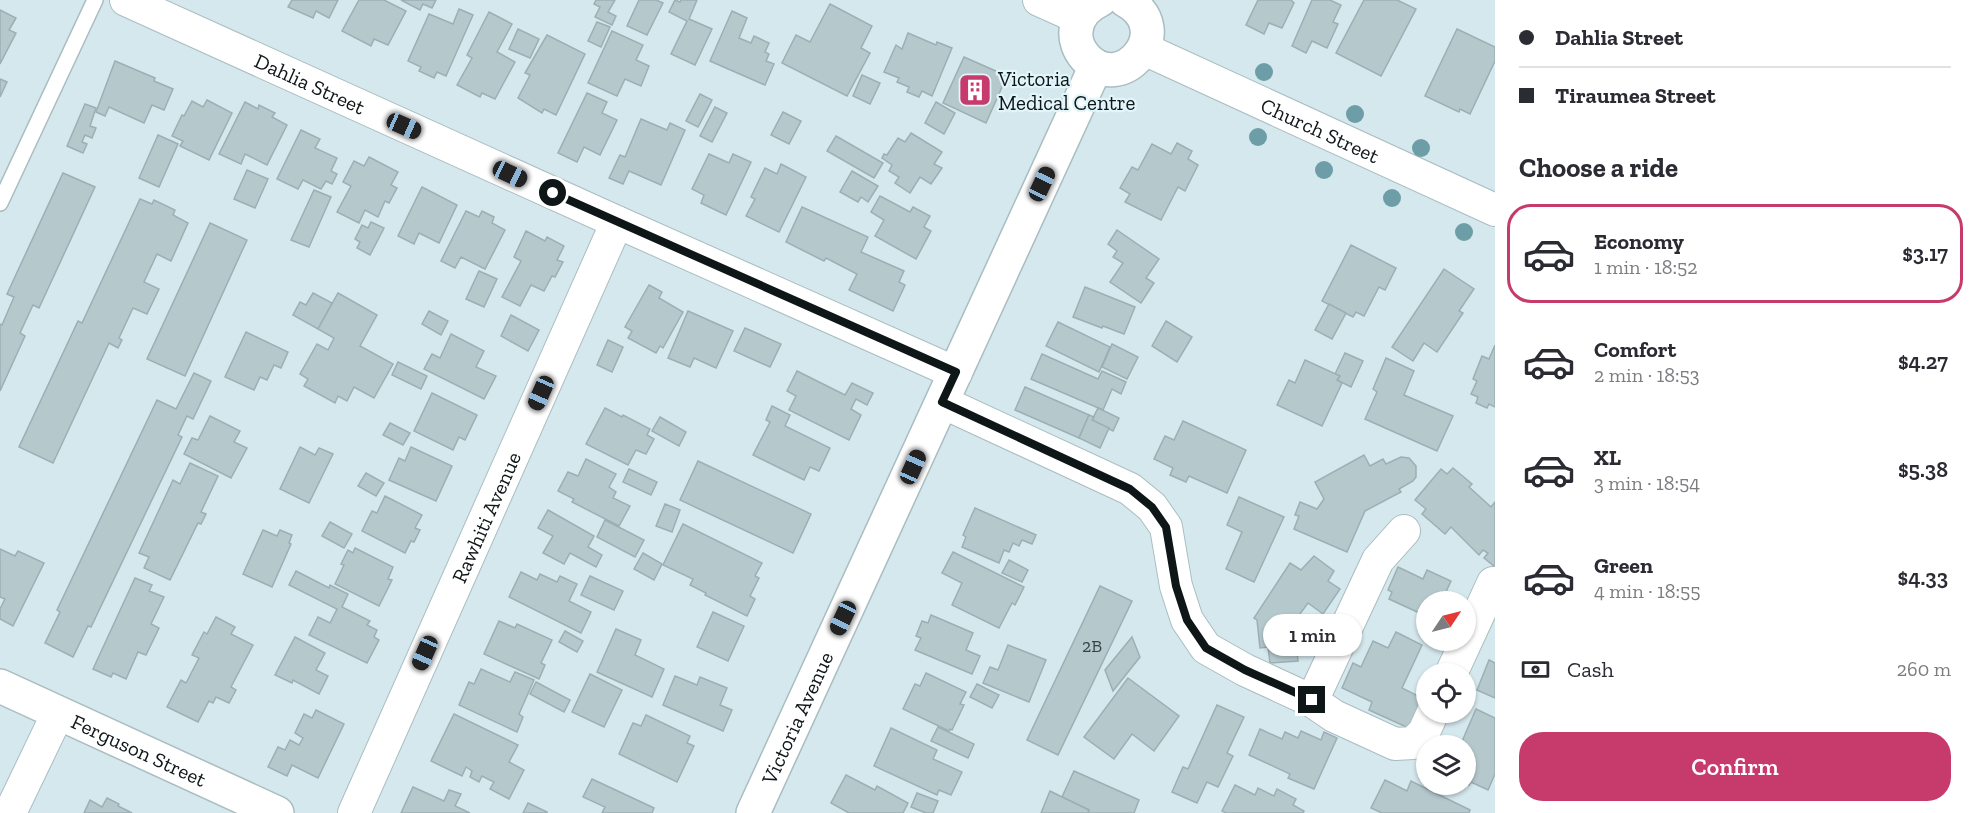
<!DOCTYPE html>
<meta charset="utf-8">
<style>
:root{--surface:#fff;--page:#f7f7f7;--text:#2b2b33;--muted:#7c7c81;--line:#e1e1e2;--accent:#c63a6c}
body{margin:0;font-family:"Zilla Slab",serif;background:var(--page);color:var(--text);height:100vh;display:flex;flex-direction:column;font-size:22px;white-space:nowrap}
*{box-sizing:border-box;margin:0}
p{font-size:20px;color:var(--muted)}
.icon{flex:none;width:33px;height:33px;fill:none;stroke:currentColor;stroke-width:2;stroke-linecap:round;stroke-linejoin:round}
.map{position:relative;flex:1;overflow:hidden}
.details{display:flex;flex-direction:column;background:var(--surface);width:480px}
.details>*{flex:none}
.guide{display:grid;align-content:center;height:132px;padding:0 24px;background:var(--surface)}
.needle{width:39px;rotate:55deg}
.buttons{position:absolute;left:1416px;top:591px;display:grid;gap:12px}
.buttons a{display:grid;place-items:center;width:60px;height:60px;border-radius:50%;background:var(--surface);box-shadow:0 2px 4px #0004;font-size:30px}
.end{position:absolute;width:27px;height:27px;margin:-14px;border:8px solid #0f1618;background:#fff;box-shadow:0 0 0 3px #fff}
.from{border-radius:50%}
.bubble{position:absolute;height:42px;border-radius:21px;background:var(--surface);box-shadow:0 2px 4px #0004;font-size:20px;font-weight:600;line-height:42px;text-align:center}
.car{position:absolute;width:18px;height:36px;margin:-18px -9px;border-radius:8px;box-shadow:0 0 4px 2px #0007;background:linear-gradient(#222 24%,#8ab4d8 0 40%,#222 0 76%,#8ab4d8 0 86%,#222 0)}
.guide b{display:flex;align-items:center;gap:21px;height:57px;font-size:22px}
.guide b+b{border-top:2px solid var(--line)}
.guide i{width:15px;height:15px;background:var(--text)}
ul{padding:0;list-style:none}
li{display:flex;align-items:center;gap:18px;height:99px;margin:0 12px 9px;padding:0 12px;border:3px solid transparent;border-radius:24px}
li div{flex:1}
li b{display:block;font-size:22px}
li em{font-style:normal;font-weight:600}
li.selected{border-color:var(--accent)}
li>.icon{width:54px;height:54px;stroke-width:1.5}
h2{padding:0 24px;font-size:27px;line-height:72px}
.pay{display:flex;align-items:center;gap:15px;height:66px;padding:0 24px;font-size:22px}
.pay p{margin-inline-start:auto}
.primary-button{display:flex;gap:12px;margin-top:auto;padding:12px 24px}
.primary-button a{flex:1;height:69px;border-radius:24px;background:var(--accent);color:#fff;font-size:24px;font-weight:600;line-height:69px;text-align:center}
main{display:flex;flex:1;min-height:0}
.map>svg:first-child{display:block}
.building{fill:#b5c9cd;stroke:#9cafb4;stroke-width:1.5}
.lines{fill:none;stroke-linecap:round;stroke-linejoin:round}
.service-casing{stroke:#a9bdc1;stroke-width:18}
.minor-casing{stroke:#a9bdc1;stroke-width:34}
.tertiary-casing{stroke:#a9bdc1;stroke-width:36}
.service{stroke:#fff;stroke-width:15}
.minor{stroke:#fff;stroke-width:32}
.tertiary{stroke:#fff;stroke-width:33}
.tree{fill:#6d9da6}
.route{stroke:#0f1618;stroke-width:8}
.labels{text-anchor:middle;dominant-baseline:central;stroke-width:4.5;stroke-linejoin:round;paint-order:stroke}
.number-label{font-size:18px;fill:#384345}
.poi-label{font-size:21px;fill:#0f1618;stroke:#e1f5fa;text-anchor:start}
.street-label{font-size:21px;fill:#0f1618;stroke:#e1f5fa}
</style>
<main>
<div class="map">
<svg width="1495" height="813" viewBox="0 0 1495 813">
<rect width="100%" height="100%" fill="#d4e8ed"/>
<g class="building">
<polygon points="292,0 338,0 329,18 316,11 313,18 288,7"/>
<polygon points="359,0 384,0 406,11 388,45 374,39 371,46 342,31"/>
<polygon points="401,0 436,0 432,8 423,4 420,10"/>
<polygon points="596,0 615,0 608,12 616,16 612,25 595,17 600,7 594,4"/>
<polygon points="639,0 656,0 663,3 647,35 627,26"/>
<polygon points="675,0 680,2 681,0 697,0 689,19 712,29 695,65 671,54 687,21 669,12"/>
<polygon points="1258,0 1291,0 1294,3 1282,28 1269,23 1264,34 1246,25"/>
<polygon points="1312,0 1330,0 1341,5 1333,22 1338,24 1327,48 1312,41 1306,53 1292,46"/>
<polygon points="1364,0 1397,0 1416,9 1381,76 1336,53"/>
<polygon points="830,4 872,26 861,48 870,53 847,96 782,63 796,35 810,42"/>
<polygon points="459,9 473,15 446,76 437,72 434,78 419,71 421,67 408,61 429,14 453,24"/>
<polygon points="0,10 16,18 9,30 16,33 0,64"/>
<polygon points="732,11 747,18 739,38 751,43 754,36 769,43 765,52 769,54 766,61 774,64 765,85 710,61"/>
<polygon points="489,12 512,24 497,52 515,62 495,99 482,93 480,97 457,85 472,58 467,55"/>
<polygon points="597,22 610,27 601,47 588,41"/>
<polygon points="518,29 539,39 530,58 509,49"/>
<polygon points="1457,29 1495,47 1495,61 1470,114 1460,109 1459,112 1425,96"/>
<polygon points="612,31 643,45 636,60 649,66 641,86 625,79 617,96 588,83"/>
<polygon points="908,33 936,45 937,42 952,48 932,96 922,91 919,97 907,92 909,87 897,82 899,78 884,72 896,45 902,49"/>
<polygon points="547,35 585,54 556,115 544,109 542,113 518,98 530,75 525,73"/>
<polygon points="964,57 1007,76 986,123 943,103"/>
<polygon points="115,61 155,78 154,81 173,89 164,110 152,105 144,123 109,107 105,116 96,112"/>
<polygon points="862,75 880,83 870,104 853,96"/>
<polygon points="0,79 7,82 0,97"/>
<polygon points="587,93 607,102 602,113 617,120 600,155 584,147 577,162 558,153"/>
<polygon points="700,94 712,100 698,127 686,121"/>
<polygon points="207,100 232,113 209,160 180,146 183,141 172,136 182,115 184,116 192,101 203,107"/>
<polygon points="245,102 258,109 259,105 275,113 272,117 287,125 267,165 245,154 241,164 219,154"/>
<polygon points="936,102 955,113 944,134 925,123"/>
<polygon points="85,104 96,108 90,126 96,128 92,138 85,135 82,142 87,144 83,153 67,146"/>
<polygon points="715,107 727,113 712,142 700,136"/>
<polygon points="783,112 801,121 789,144 771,135"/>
<polygon points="641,119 667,130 670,123 685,130 661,185 629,171 623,184 609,178 620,155 625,157"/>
<polygon points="301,130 320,139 315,148 337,158 331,171 337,174 332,184 326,181 321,189 303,180 298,189 277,179"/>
<polygon points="911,133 942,152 934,164 942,168 931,184 920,177 910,193 895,183 899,177 889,171 892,165 882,158 884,154 887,155 898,138 905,142"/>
<polygon points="158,135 178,144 159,187 139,178"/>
<polygon points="836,136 883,163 874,178 827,151"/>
<polygon points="1177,143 1192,151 1188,159 1198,165 1185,191 1178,187 1161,220 1125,202 1130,194 1120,188 1132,167 1138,170 1152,144 1171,154"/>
<polygon points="709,154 729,163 733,154 751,162 726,215 701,203 704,195 692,189"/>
<polygon points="369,157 398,172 391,185 397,188 389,203 385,201 378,217 365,210 359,223 337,212 351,186 343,182 354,161 364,166"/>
<polygon points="781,164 806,177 779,232 746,216 755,199 751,197 765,168 777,174"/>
<polygon points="247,170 268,179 255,208 234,199"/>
<polygon points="852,171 878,186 868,202 861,197 858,202 840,192"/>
<polygon points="63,173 95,187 39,308 33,305 20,333 25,336 0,391 0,324 2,325 14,297 7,294"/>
<polygon points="422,187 457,205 439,243 419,233 414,244 398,236"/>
<polygon points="314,190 331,197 309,247 291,240"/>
<polygon points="880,196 910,212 913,207 930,216 924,227 931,231 916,259 875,236 884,220 871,212"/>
<polygon points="140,199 152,204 154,200 175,210 173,215 188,223 171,261 157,254 144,282 159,289 147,314 133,308 119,338 122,340 118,348 109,343 53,463 19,447 78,321 82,323"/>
<polygon points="802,207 868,237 861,252 904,271 899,282 905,285 893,311 849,290 857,274 826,258 824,261 786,242"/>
<polygon points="466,211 479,217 482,211 494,217 492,223 505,230 485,269 461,257 455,268 441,261"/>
<polygon points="371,222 384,228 370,255 357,248 360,242 355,239 362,225 368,228"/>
<polygon points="210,223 247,240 185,376 147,359"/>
<polygon points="1117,230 1159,259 1146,278 1154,283 1141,303 1110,282 1123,263 1113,257 1117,251 1108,244"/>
<polygon points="526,231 545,241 547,237 564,246 557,260 563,262 555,277 552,276 544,291 531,285 520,306 502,297 521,261 514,257"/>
<polygon points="1351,245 1396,268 1385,290 1379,287 1364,316 1356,312 1353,317 1322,301"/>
<polygon points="1444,269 1474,289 1459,311 1463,313 1437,352 1424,343 1413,361 1392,347"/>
<polygon points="479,271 497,279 484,307 466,299"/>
<polygon points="649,285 662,292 659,298 683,312 663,348 660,346 656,353 628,338 632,331 625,327"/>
<polygon points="1085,287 1135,307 1124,334 1103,326 1102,328 1073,317"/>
<polygon points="313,293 332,303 318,329 293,315 300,302 306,305"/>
<polygon points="338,293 377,315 360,346 393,364 374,398 354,387 347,401 338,396 335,403 304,386 308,379 300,374 317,344 328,350 334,338 318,329"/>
<polygon points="1329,304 1346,313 1332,339 1315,330"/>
<polygon points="429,311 448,321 441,335 422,324"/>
<polygon points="688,311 733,331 716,368 694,358 690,367 668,358"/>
<polygon points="511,315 539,330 528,351 501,336"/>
<polygon points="1166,321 1192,337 1177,362 1152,346"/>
<polygon points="1058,322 1110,347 1099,372 1046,346"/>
<polygon points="745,328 781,344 770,367 734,351"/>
<polygon points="246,332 288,352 281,368 274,365 267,380 260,377 254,390 225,377"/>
<polygon points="451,334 484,351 476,367 496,376 484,399 424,369 432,354 440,358"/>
<polygon points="608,340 623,347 612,372 597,365"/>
<polygon points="1112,344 1138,357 1127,379 1102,367"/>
<polygon points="1495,345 1495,407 1489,404 1487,408 1476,403 1478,397 1471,394 1477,381 1473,379 1482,356 1489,359"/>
<polygon points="1345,353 1363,361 1351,387 1337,380 1340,376 1335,374"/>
<polygon points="1042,354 1098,379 1102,371 1126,382 1121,394 1112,389 1103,410 1031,379"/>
<polygon points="1386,358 1414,371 1404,395 1453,416 1437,451 1365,419 1377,392 1373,389"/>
<polygon points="1305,360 1340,376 1337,380 1342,383 1322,426 1277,405 1289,380 1295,383"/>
<polygon points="398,362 427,376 421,389 392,375"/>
<polygon points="797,371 845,395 852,383 873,393 867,405 856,399 851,409 861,415 849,440 789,410 796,396 787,391"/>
<polygon points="194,373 211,381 193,419 187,416 178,435 182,437 91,627 88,626 73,657 45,643 60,612 57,610 157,400 176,409"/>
<polygon points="1025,387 1089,415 1079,438 1015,410"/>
<polygon points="432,393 477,415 465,440 459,437 453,450 414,431"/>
<polygon points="772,406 790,415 785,426 830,448 819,471 810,467 804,480 753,455 770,422 766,420"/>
<polygon points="605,408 622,417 623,415 650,429 647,435 654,439 646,454 636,450 628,465 586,444"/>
<polygon points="1098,408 1119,418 1113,431 1092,420"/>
<polygon points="1089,415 1094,417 1092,420 1109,428 1100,448 1079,438"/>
<polygon points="210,416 240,431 234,442 247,448 231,478 184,454 192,438 198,440"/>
<polygon points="660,417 686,432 679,446 652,431"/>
<polygon points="1183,421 1246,450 1227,493 1189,476 1186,482 1170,475 1173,468 1154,459 1165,436 1174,440"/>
<polygon points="390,423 410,433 403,445 383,435"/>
<polygon points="300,447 315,455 319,448 333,454 309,503 280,489"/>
<polygon points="411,447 452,466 436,501 389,480 399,458 405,461"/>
<polygon points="1364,455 1370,466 1383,459 1386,464 1401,457 1409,458 1416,466 1416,477 1413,481 1399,489 1401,492 1365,511 1347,552 1294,529 1299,516 1295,515 1300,502 1317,509 1324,499 1315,482"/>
<polygon points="586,459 616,474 609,487 616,492 613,498 630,506 619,526 572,502 574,499 558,491 568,472 578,476"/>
<polygon points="698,461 811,514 793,553 680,500"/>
<polygon points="190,463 218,476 201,512 206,514 201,524 198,523 170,580 144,568 149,557 139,553 173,480 180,484"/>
<polygon points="1453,468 1472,484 1469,487 1491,507 1495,502 1495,567 1484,558 1488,553 1483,550 1479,555 1451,527 1445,534 1422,514 1426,509 1415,500 1441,469 1447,474"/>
<polygon points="629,469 657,482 651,495 623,482"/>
<polygon points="366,473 384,483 376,496 358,486"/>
<polygon points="385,496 422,515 415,528 420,530 414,542 411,541 405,553 362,531 372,511 377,513"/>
<polygon points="1239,497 1284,517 1254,582 1226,569 1242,532 1227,525"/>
<polygon points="665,504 680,510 672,532 656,526"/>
<polygon points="975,508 1036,535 1032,544 1022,540 1019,546 1013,543 1009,552 1004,550 999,563 962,547 966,537 963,535"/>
<polygon points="548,510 594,536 588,547 602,555 596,567 570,553 564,564 543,553 553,536 538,528"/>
<polygon points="605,520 644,540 635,557 597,537"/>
<polygon points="330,522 352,534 344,548 322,536"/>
<polygon points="683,524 762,563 755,576 759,578 750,596 755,599 747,616 705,595 706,593 690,585 693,579 663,565"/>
<polygon points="263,530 277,536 280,530 292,535 289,543 291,544 272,587 243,574"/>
<polygon points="355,548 393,567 388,579 392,580 379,606 335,584 344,565 341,564 348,550 353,553"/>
<polygon points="0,549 15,556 18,551 44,563 13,626 0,619 0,609 5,599 0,597"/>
<polygon points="953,552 1024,587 1015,605 1012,603 999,628 952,605 962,583 942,573"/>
<polygon points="643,553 662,564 654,580 634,569"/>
<polygon points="1314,556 1334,571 1328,581 1340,589 1323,614 1308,603 1294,622 1298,661 1270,663 1268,647 1260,648 1257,620 1254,618 1290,563 1301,570"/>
<polygon points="1009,560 1028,570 1022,582 1002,573"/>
<polygon points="1398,567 1423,579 1427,570 1451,581 1445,594 1461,602 1426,602 1426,616 1389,599 1392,592 1388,590"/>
<polygon points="296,571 329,588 330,585 348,594 342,607 370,621 367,625 377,630 374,637 379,640 367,663 309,635 318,617 330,623 337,609 289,585"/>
<polygon points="521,572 537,580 540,574 557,582 560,576 577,584 569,601 591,612 581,633 509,597"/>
<polygon points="590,576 623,591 614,610 581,595"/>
<polygon points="135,578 152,585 149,591 164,597 151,624 159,628 146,655 138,652 126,679 113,673 111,677 93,669"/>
<polygon points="1100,586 1132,601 1058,755 1027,740"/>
<polygon points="713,612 744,626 728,661 697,647"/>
<polygon points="931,615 973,633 966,650 980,656 972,674 915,650 921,638 916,636 922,621 928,623"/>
<polygon points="216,617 235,627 231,634 253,645 231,687 236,690 229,703 216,697 213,703 209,701 198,722 167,707 181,680 186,683 199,658 192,655 204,632 207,634"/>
<polygon points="499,621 515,628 517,624 552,640 541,663 545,665 539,679 484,654"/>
<polygon points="616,629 641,640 635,655 664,669 652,697 597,672"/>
<polygon points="565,631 583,641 577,652 559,642"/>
<polygon points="1396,632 1422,645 1402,688 1426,700 1413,730 1369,710 1372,702 1342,688 1353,663 1361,667 1373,641 1388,648"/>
<polygon points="295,637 325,653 316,670 328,676 319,694 293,680 292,683 275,675"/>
<polygon points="1132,637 1140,657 1113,691 1105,670"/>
<polygon points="1008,645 1046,660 1029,702 983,683 990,667 998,670"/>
<polygon points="1489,660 1495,663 1495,698 1477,690"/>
<polygon points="481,669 510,682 515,672 534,680 519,714 523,717 517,732 459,705 469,682 474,684"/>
<polygon points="926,673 966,692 960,704 964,705 952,730 950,729 949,731 903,709 915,684 920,686"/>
<polygon points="590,674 622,690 604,727 572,712"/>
<polygon points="675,676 697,685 700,677 727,688 720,705 732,710 723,731 663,705"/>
<polygon points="1128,678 1179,716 1154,751 1132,734 1114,759 1084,737"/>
<polygon points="536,682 570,700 564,712 530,694"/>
<polygon points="977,684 999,695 992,708 970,697"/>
<polygon points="1217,705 1244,717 1227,753 1233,756 1218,787 1207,782 1197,803 1172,792 1183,767 1188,769"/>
<polygon points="1476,709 1495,718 1495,774 1488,790 1471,782 1469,785 1466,783 1466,746 1460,746"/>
<polygon points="316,710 344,724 318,778 292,765 287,776 268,767 278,747 285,750 290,740 299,745 303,738 295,733 304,714 312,718"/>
<polygon points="454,714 518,745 509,762 524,770 509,799 490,789 494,782 482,776 479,782 470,777 472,771 466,767 462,776 431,761"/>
<polygon points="646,715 690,736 687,743 694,746 677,782 619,754 633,723 641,726"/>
<polygon points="938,727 974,744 968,758 931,741"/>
<polygon points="891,728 937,750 933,759 962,772 951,795 939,790 937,795 874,766"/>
<polygon points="1260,729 1282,739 1285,732 1298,738 1301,731 1321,740 1324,732 1337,738 1314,789 1288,778 1290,774 1249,755"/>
<polygon points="1074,771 1139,800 1134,813 1088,813 1089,810 1062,797"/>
<polygon points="846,775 875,790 877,786 908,803 903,813 849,813 831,803"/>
<polygon points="592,779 654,808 652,813 602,813 605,807 583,797"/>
<polygon points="1385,780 1407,791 1411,781 1470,810 1469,813 1382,813 1371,808"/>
<polygon points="1235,785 1255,795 1258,788 1274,796 1277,789 1296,799 1293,805 1304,811 1303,813 1226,813 1222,811"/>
<polygon points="413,787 444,801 449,790 461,794 455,806 470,813 401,813"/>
<polygon points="1050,791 1062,797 1089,810 1088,813 1041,813"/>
<polygon points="917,793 938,801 933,813 926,813 911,807"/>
<polygon points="107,798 119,804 118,806 132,813 84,813 90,800 102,807"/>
<polygon points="528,803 547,812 547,813 523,813"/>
</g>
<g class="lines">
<g class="service-casing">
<polyline id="service" points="0,203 95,0"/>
</g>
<g class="minor-casing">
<g id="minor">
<path id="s1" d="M126,0L617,222L956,373"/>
<polyline points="1039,0 1068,13 1078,22"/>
<path id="s2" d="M1144,49L1495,210"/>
<polyline points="942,402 1130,489 1152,507 1166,527 1176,586 1187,620 1206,648 1245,670 1312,701 1334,716 1395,744 1413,743 1424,732 1433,712"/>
<polyline points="1451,674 1493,583"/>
<polyline points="1312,701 1378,560 1404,531"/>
<polyline points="10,813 58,713"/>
<path id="s3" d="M354,813L617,222"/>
</g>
</g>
<g class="tertiary-casing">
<g id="tertiary">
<path d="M1100,0C1087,6 1077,16 1076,31C1075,40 1079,50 1085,57C1120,98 1180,30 1125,0"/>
<path id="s4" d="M0,686L277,813"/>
<path id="s5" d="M753,813L1096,66"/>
</g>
</g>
<use href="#service" class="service"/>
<use href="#minor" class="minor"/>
<use href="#tertiary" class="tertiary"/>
</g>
<g class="tree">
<circle cx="1264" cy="72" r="9"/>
<circle cx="1355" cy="114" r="9"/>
<circle cx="1258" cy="137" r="9"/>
<circle cx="1421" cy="148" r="9"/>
<circle cx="1324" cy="170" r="9"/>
<circle cx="1392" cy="198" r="9"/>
<circle cx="1464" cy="232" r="9"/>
</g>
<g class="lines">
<polyline class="route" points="553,193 956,372 942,402 1130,489 1152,507 1166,527 1176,586 1187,620 1206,648 1245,670 1312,700"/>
</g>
<defs>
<g id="building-square" transform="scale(1.725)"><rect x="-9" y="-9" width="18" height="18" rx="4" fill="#c63a6c" stroke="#e1f5fa"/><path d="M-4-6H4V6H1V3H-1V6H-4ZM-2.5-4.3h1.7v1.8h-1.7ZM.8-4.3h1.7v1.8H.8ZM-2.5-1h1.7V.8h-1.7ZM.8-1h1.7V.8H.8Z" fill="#fff"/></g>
</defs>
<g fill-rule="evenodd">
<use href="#building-square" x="975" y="90"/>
</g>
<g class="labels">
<g class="number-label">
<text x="1092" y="646">2B</text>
</g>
<g class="poi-label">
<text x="998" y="78">Victoria<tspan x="998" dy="24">Medical Centre</tspan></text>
</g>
<g class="street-label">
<text stroke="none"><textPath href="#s1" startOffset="202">Dahlia Street</textPath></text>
<text stroke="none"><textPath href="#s2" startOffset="194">Church Street</textPath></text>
<text stroke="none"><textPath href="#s3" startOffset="324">Rawhiti Avenue</textPath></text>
<text stroke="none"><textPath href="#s5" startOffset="105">Victoria Avenue</textPath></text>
<text stroke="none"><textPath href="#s4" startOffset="153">Ferguson Street</textPath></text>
</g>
</g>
</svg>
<div class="buttons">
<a><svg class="needle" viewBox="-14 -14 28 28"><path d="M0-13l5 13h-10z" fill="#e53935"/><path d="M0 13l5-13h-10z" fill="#7c7c81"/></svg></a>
<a><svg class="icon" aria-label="locate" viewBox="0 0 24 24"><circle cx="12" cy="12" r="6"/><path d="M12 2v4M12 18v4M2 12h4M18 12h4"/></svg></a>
<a><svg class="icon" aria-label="layers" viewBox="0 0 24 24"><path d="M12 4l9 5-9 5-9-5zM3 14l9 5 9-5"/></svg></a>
</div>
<i class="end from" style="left:553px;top:193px"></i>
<i class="end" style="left:1312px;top:700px"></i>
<div class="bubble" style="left:1263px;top:614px;width:99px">1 min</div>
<i class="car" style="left:404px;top:126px;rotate:114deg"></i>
<i class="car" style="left:510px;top:174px;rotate:115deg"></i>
<i class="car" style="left:1042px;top:184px;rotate:25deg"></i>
<i class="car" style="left:541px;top:393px;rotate:204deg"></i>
<i class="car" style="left:913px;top:467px;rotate:24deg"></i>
<i class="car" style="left:843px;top:618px;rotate:205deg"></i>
<i class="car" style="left:425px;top:653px;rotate:204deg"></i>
</div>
<section class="details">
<div class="guide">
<b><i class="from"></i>Dahlia Street</b>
<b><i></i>Tiraumea Street</b>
</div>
<h2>Choose a ride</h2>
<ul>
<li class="selected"><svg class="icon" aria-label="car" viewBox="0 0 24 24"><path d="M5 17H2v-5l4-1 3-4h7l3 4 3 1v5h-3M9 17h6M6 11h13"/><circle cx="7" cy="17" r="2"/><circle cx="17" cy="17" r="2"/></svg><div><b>Economy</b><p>1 min · 18:52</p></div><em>$3.17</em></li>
<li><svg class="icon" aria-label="car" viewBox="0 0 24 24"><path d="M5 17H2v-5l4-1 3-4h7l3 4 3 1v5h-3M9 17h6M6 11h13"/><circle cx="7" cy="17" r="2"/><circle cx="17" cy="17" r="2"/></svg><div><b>Comfort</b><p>2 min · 18:53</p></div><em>$4.27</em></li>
<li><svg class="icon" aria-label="car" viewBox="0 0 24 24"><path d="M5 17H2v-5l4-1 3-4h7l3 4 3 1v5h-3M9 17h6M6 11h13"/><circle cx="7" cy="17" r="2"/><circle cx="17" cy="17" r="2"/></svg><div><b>XL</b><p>3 min · 18:54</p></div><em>$5.38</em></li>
<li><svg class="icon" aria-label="car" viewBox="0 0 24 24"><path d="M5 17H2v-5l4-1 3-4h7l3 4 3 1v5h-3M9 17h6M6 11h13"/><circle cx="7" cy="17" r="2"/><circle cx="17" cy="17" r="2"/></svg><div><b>Green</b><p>4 min · 18:55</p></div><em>$4.33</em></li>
</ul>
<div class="pay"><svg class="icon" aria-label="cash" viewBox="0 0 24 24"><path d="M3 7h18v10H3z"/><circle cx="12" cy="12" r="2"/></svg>Cash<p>260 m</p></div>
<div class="primary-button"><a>Confirm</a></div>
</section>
</main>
